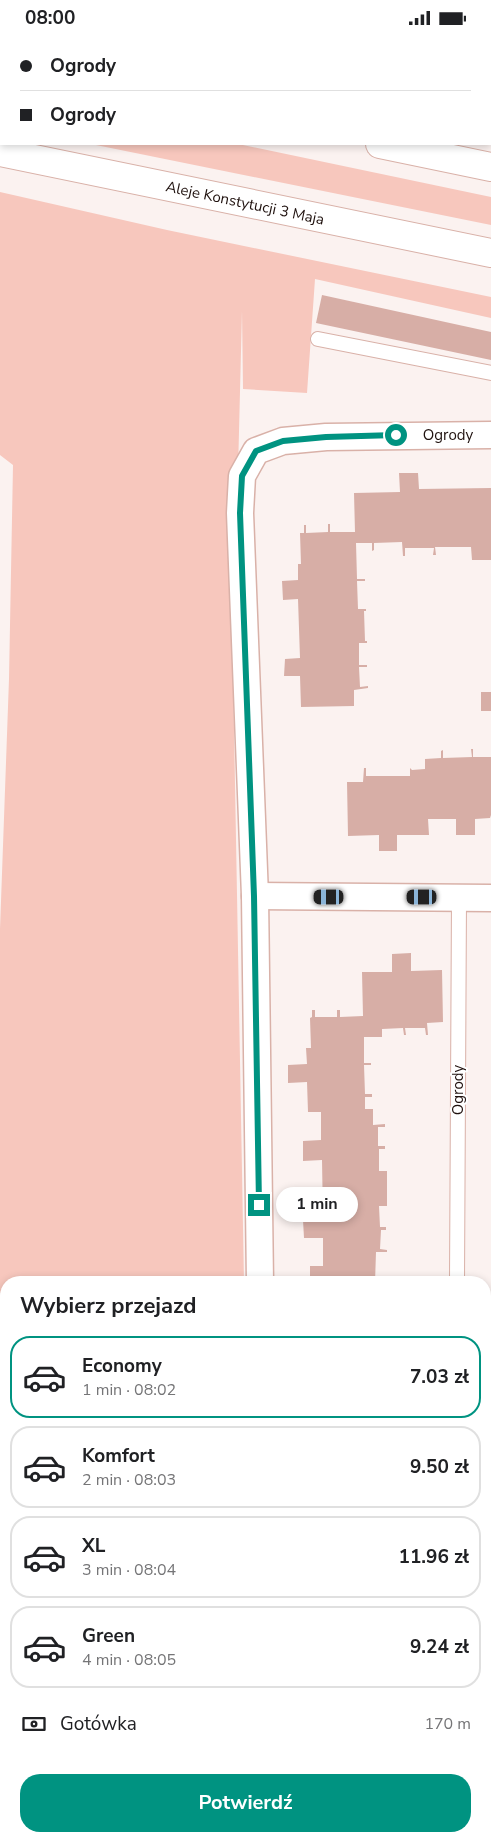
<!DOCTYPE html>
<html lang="pl">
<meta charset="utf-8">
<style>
:root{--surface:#fff;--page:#f2f2f2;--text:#202124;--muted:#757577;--line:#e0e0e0;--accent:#009381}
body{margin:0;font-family:"Nunito Sans",sans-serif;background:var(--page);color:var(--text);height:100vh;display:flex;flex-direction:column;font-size:19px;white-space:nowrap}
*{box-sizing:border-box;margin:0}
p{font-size:16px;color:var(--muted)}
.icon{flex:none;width:28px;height:28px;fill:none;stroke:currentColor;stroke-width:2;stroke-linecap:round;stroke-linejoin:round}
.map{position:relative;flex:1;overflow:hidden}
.side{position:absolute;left:0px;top:1241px;width:491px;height:566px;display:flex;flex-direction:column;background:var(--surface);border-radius:20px 20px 0 0;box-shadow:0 2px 8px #0003}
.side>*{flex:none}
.guide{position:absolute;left:0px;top:0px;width:491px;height:110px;box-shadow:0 2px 8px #0003;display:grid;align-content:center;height:110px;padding:0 20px;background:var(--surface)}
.end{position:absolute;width:22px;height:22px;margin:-11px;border:6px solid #009381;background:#fff;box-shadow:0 0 0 2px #fff}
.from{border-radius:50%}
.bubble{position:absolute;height:35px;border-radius:18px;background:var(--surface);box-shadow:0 2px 8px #0003;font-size:16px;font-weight:700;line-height:35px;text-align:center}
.car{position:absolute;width:15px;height:30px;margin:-15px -8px;border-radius:6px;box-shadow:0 0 4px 1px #0007;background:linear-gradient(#222 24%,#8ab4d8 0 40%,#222 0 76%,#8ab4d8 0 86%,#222 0)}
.guide b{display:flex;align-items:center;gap:18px;height:48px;font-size:19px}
.guide b+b{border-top:1px solid var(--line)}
.guide i{width:12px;height:12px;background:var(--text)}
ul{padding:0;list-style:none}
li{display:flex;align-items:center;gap:15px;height:82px;margin:0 10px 8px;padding:0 10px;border:2px solid var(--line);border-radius:20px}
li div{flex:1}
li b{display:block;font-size:19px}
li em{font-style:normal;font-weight:700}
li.current{border-color:var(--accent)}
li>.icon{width:45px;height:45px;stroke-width:1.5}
h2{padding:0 20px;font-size:22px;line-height:60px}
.pay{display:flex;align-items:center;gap:12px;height:55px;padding:0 20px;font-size:19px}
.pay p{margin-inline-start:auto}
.cta{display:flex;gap:10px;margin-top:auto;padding:10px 20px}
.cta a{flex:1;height:58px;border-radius:20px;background:var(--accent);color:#fff;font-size:20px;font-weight:700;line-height:58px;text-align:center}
.status{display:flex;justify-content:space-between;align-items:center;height:35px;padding:0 25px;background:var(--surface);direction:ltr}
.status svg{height:14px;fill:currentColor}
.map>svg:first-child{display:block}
.green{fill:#f7c7bd}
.building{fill:#d7aea6}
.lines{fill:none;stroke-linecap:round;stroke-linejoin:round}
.service-casing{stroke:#d9b1a8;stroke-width:16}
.minor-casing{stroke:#d9b1a8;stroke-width:29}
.secondary-casing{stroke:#d9b1a8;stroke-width:30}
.service{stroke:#fff;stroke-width:14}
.minor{stroke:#fff;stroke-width:26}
.secondary{stroke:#fff;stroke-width:28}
.route{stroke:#009381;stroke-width:6}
.labels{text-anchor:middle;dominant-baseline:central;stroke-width:4;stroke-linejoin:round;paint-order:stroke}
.street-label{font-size:15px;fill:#1f110e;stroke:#fff}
</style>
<div class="status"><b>08:00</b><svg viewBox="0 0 49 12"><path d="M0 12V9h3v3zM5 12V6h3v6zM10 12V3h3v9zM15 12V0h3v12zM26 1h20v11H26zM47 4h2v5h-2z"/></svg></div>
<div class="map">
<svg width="491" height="1807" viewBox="0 0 491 1807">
<rect width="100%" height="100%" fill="#fbf2f0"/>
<g class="green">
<polygon points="0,0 491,1 491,101 490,1 1,1 1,3"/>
<polygon points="91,109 238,109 491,162 491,190"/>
<polygon points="0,157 167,195 491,262 491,283 315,244 307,358 243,354 242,276 233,638 244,1247 6,1248 6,1258 0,1258 0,894 9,644 13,430 0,420"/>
<rect x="226" y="1801" width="76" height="6"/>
</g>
<g class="building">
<polygon points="322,260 491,297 491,325 316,288"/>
<polygon points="399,438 418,438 419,454 491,453 491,525 472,525 471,512 435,512 436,520 433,520 434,513 405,513 405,521 403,521 402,507 374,508 374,515 372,516 372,508 356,508 357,544 365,544 365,546 357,546 358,574 366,574 366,576 364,576 365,606 367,606 367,608 359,608 359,630 367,630 367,632 359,632 360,652 368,651 368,653 354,655 354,671 301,672 300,641 284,641 285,624 300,623 298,564 283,565 282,546 298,545 298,529 301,529 300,498 304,498 304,490 306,490 306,498 328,497 328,489 330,489 330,497 355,497 354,458 400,457"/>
<rect x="481" y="657" width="10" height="19"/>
<polygon points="471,714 473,714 473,722 491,722 491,780 490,783 475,784 475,800 456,800 456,784 428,784 429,800 397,800 397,816 379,816 379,800 348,801 347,747 363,747 364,733 366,733 366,741 410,741 410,733 412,735 425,734 425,724 441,723 441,716 443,715 443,723 472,722"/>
<polygon points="411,918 411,936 442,935 443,987 427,988 428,1000 426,1000 425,993 405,993 406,1000 404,1000 403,993 382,994 382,1002 364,1002 364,1028 371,1028 371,1030 364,1030 365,1059 372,1059 372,1062 365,1062 365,1074 373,1074 373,1090 385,1089 385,1092 378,1092 378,1111 385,1111 385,1114 379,1114 379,1136 387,1136 387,1171 379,1171 380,1192 386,1192 386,1195 381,1195 380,1214 387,1215 387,1217 376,1217 375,1248 310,1248 310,1231 323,1231 323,1203 304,1203 303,1185 323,1184 322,1125 303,1126 303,1106 321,1105 321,1077 308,1077 307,1047 288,1048 288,1030 307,1029 306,1013 311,1013 310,983 312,982 312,975 315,975 315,982 337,982 337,975 340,975 340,982 363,981 362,937 392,937 392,919"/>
<polygon points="0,1383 6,1385 6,1507 0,1505"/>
<polygon points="485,1408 487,1408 488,1414 491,1414 491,1467 485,1467"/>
<polygon points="0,1574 6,1576 6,1673 0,1672"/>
<polygon points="0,1750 6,1752 6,1801 31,1801 29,1807 0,1807"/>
<rect x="401" y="1801" width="74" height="6"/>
</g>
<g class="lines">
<g class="service-casing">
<g id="service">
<polyline points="318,304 491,338"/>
<polyline points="457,1248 459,863"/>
<polyline points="0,1357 6,1359"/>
<polyline points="65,1807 65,1801"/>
</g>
</g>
<g class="minor-casing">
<g id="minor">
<polyline points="255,861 491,863"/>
<polyline points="260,1248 255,861 240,478 242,441 256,416 283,406 326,402 491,400"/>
<polyline points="0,1526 6,1527"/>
<polyline points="485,1532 491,1532"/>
</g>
</g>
<g class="secondary-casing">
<g id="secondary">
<polyline points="0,30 1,30"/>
<polyline points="380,109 491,132"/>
<polyline points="0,117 491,218"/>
</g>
</g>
<use href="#service" class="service"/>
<use href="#minor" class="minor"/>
<use href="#secondary" class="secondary"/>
</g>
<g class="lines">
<polyline class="route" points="259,1170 254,861 240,478 242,441 256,416 283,406 326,402 396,400"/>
</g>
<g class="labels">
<g class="street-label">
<text transform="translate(245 168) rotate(12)">Aleje Konstytucji 3 Maja</text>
<text x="448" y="400">Ogrody</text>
<text transform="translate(458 1055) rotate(-90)">Ogrody</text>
</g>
</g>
</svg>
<i class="end from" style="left:396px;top:400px"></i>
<i class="end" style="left:259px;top:1170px"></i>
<div class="bubble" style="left:276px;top:1152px;width:82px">1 min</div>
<i class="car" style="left:329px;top:862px;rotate:270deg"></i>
<i class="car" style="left:422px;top:862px;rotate:270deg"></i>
<div class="guide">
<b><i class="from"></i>Ogrody</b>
<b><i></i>Ogrody</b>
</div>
<section class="side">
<h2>Wybierz przejazd</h2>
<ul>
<li class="current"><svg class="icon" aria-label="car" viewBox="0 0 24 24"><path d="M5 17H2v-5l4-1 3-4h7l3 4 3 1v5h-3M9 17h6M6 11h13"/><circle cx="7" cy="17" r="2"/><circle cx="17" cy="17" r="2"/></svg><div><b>Economy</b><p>1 min · 08:02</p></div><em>7.03 zł</em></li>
<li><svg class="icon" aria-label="car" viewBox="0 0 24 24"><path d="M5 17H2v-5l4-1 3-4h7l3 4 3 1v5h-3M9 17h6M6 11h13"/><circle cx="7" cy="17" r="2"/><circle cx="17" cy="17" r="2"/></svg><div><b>Komfort</b><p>2 min · 08:03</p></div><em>9.50 zł</em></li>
<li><svg class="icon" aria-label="car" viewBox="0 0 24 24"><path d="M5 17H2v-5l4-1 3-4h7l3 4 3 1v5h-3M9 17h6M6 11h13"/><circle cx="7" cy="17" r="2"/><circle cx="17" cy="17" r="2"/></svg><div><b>XL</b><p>3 min · 08:04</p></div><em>11.96 zł</em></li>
<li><svg class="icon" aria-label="car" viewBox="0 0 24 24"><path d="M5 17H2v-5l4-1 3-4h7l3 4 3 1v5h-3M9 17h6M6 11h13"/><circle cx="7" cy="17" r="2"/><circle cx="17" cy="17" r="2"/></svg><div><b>Green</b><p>4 min · 08:05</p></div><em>9.24 zł</em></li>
</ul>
<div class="pay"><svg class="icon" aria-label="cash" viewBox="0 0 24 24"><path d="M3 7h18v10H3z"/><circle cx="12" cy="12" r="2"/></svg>Gotówka<p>170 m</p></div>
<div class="cta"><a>Potwierdź</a></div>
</section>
</div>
